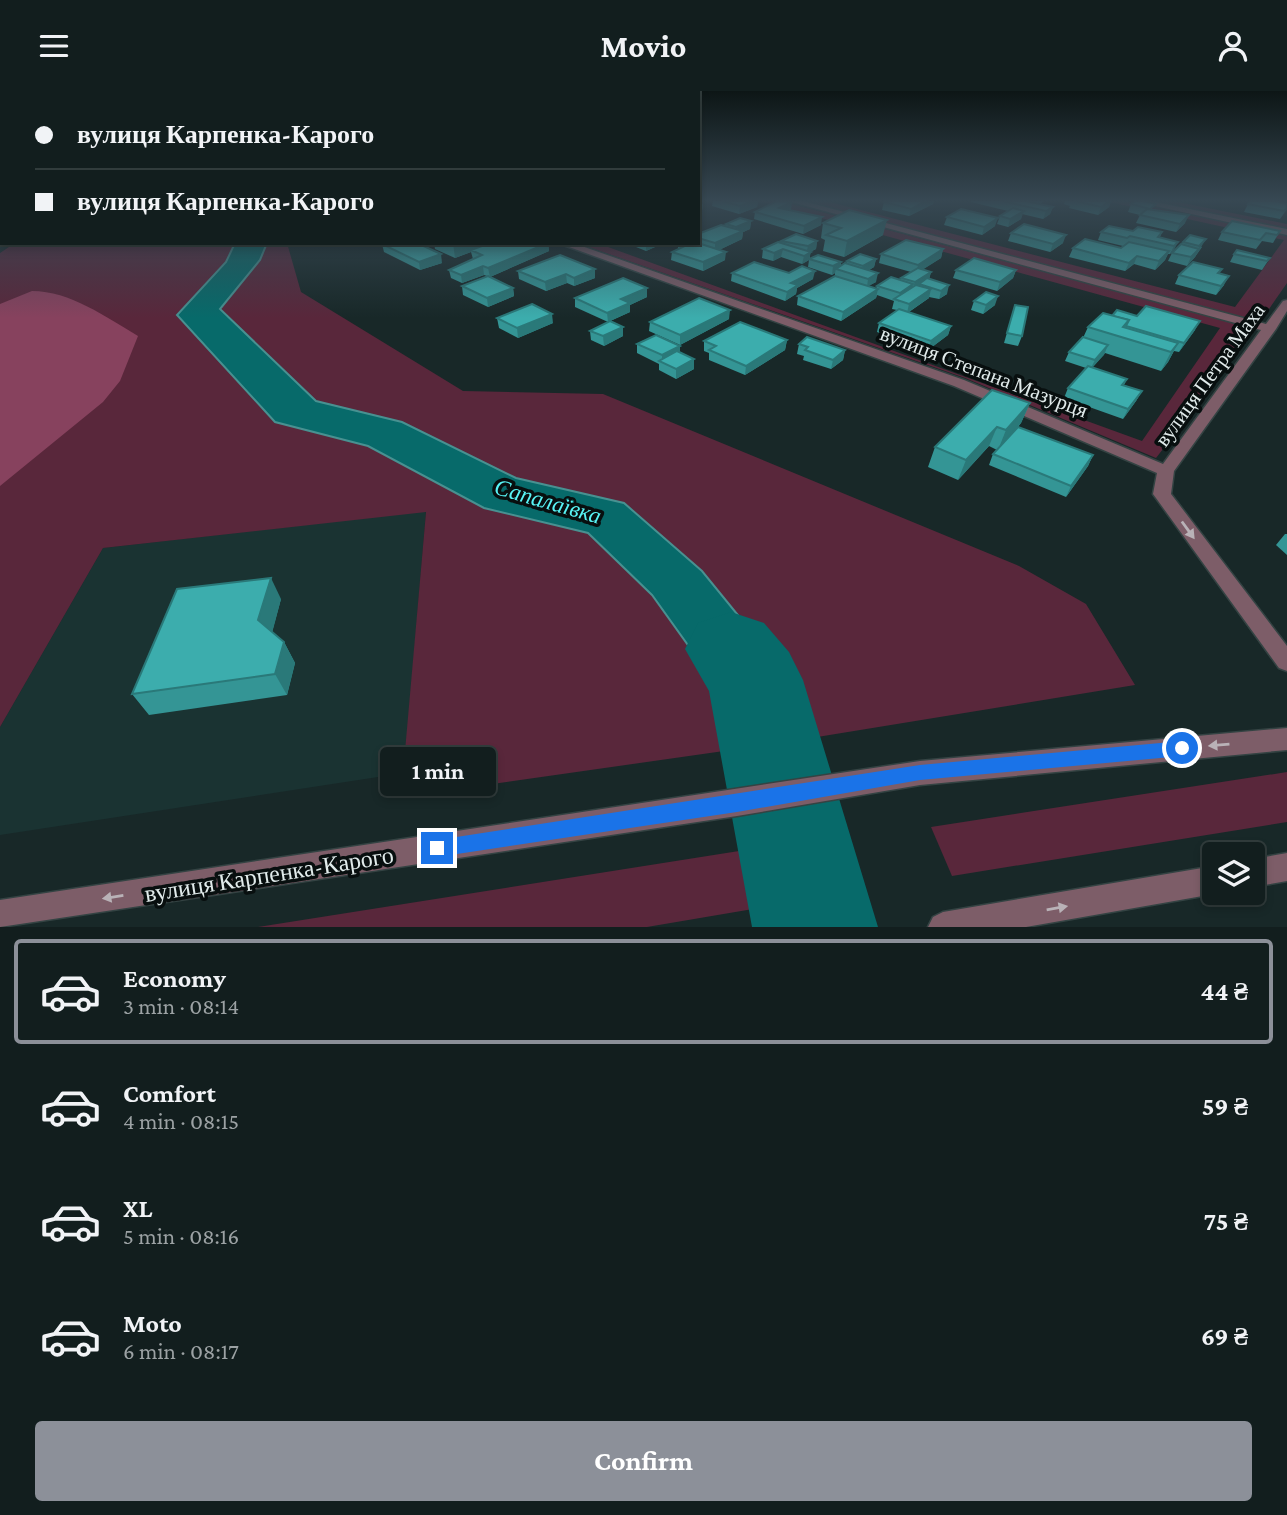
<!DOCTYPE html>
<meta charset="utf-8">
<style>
:root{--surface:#121e1e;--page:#1f2b2b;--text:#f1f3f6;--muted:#9ca2a4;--line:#313c3c;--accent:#8c9099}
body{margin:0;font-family:"Crimson Pro",serif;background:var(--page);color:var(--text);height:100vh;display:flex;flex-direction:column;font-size:26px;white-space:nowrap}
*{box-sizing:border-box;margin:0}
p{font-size:23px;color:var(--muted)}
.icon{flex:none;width:38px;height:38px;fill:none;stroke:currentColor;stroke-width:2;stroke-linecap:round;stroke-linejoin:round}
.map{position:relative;height:836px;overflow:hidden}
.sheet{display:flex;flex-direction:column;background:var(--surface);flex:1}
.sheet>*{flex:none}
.banner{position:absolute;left:0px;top:0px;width:700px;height:154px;box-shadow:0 4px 10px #0003,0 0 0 2px var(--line);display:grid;align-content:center;height:154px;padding:0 35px;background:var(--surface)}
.buttons{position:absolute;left:1202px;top:751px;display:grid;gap:14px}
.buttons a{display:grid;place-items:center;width:63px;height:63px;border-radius:7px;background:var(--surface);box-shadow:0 4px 10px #0003,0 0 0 2px var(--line);font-size:35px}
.end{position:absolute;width:32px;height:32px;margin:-16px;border:9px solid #1a73e8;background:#fff;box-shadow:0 0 0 4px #fff}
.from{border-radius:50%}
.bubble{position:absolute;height:49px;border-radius:7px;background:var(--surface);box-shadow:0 4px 10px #0003,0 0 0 2px var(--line);font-size:23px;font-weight:700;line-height:49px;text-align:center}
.banner b{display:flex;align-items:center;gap:24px;height:66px;font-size:26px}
.banner b+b{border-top:2px solid var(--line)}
.banner i{width:18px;height:18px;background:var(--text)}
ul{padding:12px 0 0;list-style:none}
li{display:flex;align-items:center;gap:21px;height:105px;margin:0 14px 10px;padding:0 21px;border:4px solid transparent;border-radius:7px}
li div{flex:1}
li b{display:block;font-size:26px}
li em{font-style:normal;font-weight:700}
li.active{border-color:var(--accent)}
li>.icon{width:63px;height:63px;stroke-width:1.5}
.primary-button{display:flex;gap:14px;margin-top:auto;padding:14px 35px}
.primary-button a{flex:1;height:80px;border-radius:7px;background:var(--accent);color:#fff;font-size:28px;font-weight:700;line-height:80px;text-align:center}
header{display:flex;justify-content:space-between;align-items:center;height:91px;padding:0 35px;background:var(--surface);font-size:32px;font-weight:700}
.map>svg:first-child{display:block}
.built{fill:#1a3332}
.green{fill:#59273b}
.forest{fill:#87425e}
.water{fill:#076a6a;stroke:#489191;stroke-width:2}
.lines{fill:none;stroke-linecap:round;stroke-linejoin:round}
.river{fill:#076a6a;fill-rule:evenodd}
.minor-casing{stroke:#344343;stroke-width:3}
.tertiary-casing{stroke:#344343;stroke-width:3}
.minor{fill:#7d5d68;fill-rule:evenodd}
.tertiary{fill:#7d5d68;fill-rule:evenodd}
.wall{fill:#349595}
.shaded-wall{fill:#2a7979}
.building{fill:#3cadad;stroke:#2a7979;stroke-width:2}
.oneway{fill:#b9b2b7}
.route{fill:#1a73e8}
.labels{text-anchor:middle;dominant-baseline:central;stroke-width:7;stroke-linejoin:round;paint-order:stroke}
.street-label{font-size:21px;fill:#e1ebeb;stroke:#080f0f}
.water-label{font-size:23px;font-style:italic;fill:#58f4f5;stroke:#080f0f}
.near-street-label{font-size:24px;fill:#e1ebeb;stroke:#080f0f}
</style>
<header><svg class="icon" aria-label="menu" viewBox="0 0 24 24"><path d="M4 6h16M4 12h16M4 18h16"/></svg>Movio<svg class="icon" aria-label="person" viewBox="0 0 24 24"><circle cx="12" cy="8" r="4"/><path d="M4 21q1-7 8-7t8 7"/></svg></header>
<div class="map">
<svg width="1287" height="836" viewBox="0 0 1287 836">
<rect width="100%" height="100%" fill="#182828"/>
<polygon class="built" points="426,420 404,682 0,744 0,636 103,457"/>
<g class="green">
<polygon points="759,110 781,110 1256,238 1156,367 965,287 577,152 597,152 1142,350 1220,237"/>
<polygon points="803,110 826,110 1235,216 1284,149 1105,110 1125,110 1287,144 1287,192 1260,231"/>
<polygon points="1147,110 1173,110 1287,133 1287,139"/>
<polygon points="15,152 235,152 226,171 177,224 275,331 368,355 484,417 588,442 652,504 720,599 731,659 401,706 426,421 103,457 0,636 0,162"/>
<polygon points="267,152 287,152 301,201 463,300 603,303 1019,475 1086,513 1135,594 805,648 785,582 702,480 624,412 516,387 402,331 316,310 219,218 260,169"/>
<polygon points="1287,681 1287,731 952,785 931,736"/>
<polygon points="739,760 753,818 647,836 258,836"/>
</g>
<path class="forest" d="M32,200C70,200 106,226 138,245L120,290L103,311L0,395V213Z"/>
<polygon class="water" points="235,152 267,152 260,169 220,218 316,310 402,331 516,387 624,412 702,480 785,582 805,648 731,659 720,599 652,504 588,442 484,417 368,355 275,331 177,224 226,171"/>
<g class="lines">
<polygon class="river" points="731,521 764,532 789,561 803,589 878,836 752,836 709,600 685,558 698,532"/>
<g class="minor-casing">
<g id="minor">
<polygon points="788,110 803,110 1266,233 1283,210 1287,209 1287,220 1276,238 1174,380 1171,403 1287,555 1287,580 1279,577 1156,407 1153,403 1157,382 954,295 558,152 573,152 964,289 1163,373 1261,239"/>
<polygon points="1132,110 1151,110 1287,138 1287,144"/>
</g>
</g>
<g class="tertiary-casing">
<g id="tertiary">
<polygon points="1287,637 1287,659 920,694 737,725 0,836 0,809 920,670"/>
<polygon points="1287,762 1287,790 1253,796 1253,768"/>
<polygon points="1214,775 1214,802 1218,802 1214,803 1026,836 928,836 933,826 943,821"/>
</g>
</g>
<use href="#minor" class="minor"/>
<use href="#tertiary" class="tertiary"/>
</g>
<g class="wall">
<polygon points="713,110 758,110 757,116 739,123 712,115"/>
<polygon points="885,110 934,110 933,113 909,125 882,119 884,111"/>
<polygon points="971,110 1044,110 1040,113 1053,116 1050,123 1043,128 1022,123 1021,128 1008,136 997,133 1000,125 1008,120 971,111"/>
<polygon points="1065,110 1111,110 1109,116 1098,124 1069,117 1070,115 1064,113"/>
<polygon points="1131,113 1153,119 1185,132 1176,141 1136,132 1140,124 1128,121"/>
<polygon points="1248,113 1287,113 1287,118 1280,128 1244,121"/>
<polygon points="790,119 821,134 803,143 754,128 755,121 791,119"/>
<polygon points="947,126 995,135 982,144 944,134"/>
<polygon points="751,130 750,138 743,141 742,148 719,159 725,169 703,180 671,169 672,161 678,158 678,156 668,152 698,152 698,143 725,135 726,133"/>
<polygon points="823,132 883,144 844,166 823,160 825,149 821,147"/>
<polygon points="1133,140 1162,141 1160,146 1178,151 1170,163 1168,163 1165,169 1155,179 1134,173 1125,180 1069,166 1073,157 1121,157 1123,155 1098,149 1101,141"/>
<polygon points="1280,140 1273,152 1262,150 1256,158 1218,149 1222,141"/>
<polygon points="1011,142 1063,152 1050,161 1008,150"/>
<polygon points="781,150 817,150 816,158 810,161 810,168 841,171 841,175 846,173 847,170 876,168 874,176 869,179 876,191 868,195 876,198 877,195 900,189 901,187 911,181 879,172 881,163 943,158 941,167 923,178 931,181 929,188 947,203 939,208 929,206 929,207 909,221 951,235 948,244 928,259 877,241 879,232 897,219 892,218 894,210 877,204 876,207 841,230 797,214 798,205 835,185 835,182 832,184 808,176 809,169 802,173 781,166 773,170 762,167 763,158 781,152"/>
<polygon points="1183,151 1202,156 1195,166 1187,175 1168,170 1172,162"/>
<polygon points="434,152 478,152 479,156 548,152 549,160 490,186 513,197 514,205 488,216 463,204 462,195 487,185 484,184 462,192 451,187 449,179 473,168 471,161 455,167 435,158"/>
<polygon points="626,152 664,152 646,160"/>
<polygon points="382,153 442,172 420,179 384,161"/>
<polygon points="1234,163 1270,167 1262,179 1230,171"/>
<polygon points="595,178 595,187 574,195 567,192 546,200 519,188 518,180"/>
<polygon points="1222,178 1219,182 1224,194 1216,204 1175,193 1179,184"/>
<polygon points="956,179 1016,179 1013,187 997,200 953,187"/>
<polygon points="732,182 789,182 813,188 797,197 796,203 785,210 731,190"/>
<polygon points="647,197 647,206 630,214 630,221 608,231 575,216 575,207"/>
<polygon points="974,210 995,214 983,223 971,219"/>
<polygon points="1015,214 1022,245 1018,255 1004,252"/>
<polygon points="1112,225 1137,225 1195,239 1179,261 1174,260 1168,271 1161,280 1105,262 1092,277 1127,288 1124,294 1142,300 1136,310 1123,328 1064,307 1068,297 1086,277 1065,270 1069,261 1083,247 1088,236"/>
<polygon points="497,227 553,232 518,247 499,237"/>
<polygon points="729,228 680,254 649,240 650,231"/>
<polygon points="623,236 623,245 604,255 591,249 590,240"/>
<polygon points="787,249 785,259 745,284 709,269 709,262 704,260 704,250"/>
<polygon points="637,253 680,261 694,268 694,278 676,288 659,279 659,273 637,262"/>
<polygon points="799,253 845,259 843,269 831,278 803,269 804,265 797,263"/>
<polygon points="1030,312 1021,332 1018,336 1093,364 1088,375 1066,406 989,374 993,363 997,359 989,355 958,389 928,376 935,356"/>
<polygon points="1285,443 1287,443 1287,464 1276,454"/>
<polygon points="281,508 272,541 284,551 295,572 287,604 149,624 132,603"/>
</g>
<g class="shaded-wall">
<polygon points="752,110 758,110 757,116 739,123 740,115"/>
<polygon points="925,110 934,110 933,113 909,125 911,118"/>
<polygon points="1109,110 1111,110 1109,116 1098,124 1101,116"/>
<polygon points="792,111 791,119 778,125 779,117"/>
<polygon points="703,113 702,120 698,122 698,115"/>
<polygon points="1053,116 1050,123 1043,128 1046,120"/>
<polygon points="2,117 2,135 0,136 0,118"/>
<polygon points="1024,120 1021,128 1008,136 1010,128"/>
<polygon points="1189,124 1185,132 1176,141 1180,133"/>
<polygon points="822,126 821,134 803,143 804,135"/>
<polygon points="998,127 995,135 982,144 984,136"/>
<polygon points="887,129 883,144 844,166 847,150"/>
<polygon points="751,130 750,138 743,141 742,148 715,161 715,152 735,143 736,136"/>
<polygon points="1066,144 1063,152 1050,161 1053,153"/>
<polygon points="1206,148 1195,166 1187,175 1191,166"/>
<polygon points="817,150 816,158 806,163 808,155"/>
<polygon points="1178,151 1174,159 1170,163 1174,155"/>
<polygon points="453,152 478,152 479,158 471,159 471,161 455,167"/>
<polygon points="548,152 549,160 490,186 488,177"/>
<polygon points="646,152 664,152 646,160"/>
<polygon points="783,158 781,166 773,170 774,162"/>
<polygon points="943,158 941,167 916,183 918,174"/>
<polygon points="1169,160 1165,169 1155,179 1159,170"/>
<polygon points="726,161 725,169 703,180 703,171"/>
<polygon points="811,161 809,169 802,173 804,165"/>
<polygon points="441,163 442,172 420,179 419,171"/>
<polygon points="1137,165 1134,173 1125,180 1129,172"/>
<polygon points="876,168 874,176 861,184 863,175"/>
<polygon points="841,171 840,179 836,178 835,182 832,184 833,175"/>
<polygon points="483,175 484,184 462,192 461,184"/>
<polygon points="595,178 595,187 574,195 574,187"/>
<polygon points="1016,179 1013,187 997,200 1000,191"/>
<polygon points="815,180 813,188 797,197 796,203 785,210 787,201 791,192"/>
<polygon points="931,181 929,189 919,193 918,197 912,200 915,191"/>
<polygon points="878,182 876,191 867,196 868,188"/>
<polygon points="566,183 567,192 546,200 545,191"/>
<polygon points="1229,185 1224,194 1216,204 1221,195"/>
<polygon points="913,193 911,202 898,211 900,202"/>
<polygon points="949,194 947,203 939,208 941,200"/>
<polygon points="513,197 514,205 488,216 487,207"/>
<polygon points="647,197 647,206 630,214 630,221 608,231 607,222 621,208"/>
<polygon points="878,198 876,207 841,230 843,221"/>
<polygon points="931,198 929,207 907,222 909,213"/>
<polygon points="998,205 995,214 983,223 986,214"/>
<polygon points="730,219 729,228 680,254 680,244"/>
<polygon points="552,223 553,232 518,247 517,237"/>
<polygon points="1200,230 1195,239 1179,261 1184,252"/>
<polygon points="951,235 948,244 928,259 931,250"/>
<polygon points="623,236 623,245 604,255 603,245"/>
<polygon points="787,249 785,259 745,284 746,275"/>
<polygon points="1178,252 1168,271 1161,280 1171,261"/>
<polygon points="1108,254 1104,264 1090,279 1095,269"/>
<polygon points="680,255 680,264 662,271 662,264"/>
<polygon points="845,259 843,269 831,278 833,269"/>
<polygon points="694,268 694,278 676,288 676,278"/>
<polygon points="1142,300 1136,310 1123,328 1128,318"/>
<polygon points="1030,312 1021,332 998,359 1006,339"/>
<polygon points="997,336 989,355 958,389 966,369"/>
<polygon points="1093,364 1088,375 1066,406 1071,395"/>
<polygon points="271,487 281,508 270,550 258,529"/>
<polygon points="284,551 295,572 287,604 275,583"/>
</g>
<g class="building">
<polygon points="722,110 752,110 740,115"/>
<polygon points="777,110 792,111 779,117 822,126 804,135 755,121"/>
<polygon points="885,110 925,110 911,118 884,111"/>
<polygon points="1002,110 1026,110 1053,116 1046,120"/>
<polygon points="1075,110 1109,110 1101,116"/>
<polygon points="1135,110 1143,110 1156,113 1150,118 1131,113"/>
<polygon points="1250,110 1275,110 1287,113 1287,117 1284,120 1248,113"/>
<polygon points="1013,117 1024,120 1010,128 1000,125"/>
<polygon points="961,118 998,127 984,136 947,126"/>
<polygon points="1147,118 1189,124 1180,133 1140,124"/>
<polygon points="849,119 887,129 847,150 826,144 841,137 823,132"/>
<polygon points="740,127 751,130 736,136 726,133"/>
<polygon points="1232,130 1280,140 1277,144 1266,142 1260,149 1222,141"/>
<polygon points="1024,133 1066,144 1053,153 1011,142"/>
<polygon points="721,134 743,140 715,152 698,147 698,143"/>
<polygon points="1109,135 1133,140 1138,136 1162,141 1158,146 1178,151 1174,155 1130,145 1127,147 1101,141"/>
<polygon points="796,143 817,150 808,155 781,150"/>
<polygon points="1190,144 1206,148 1199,155 1183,151"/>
<polygon points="1085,148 1121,157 1129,151 1169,160 1159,170 1137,165 1129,172 1073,157"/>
<polygon points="906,149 943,158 918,174 881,163"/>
<polygon points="778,151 811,161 804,165 783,158 774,162 763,158"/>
<polygon points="384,152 417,152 441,163 419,171 382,153"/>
<polygon points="490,152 548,152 488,177 483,175 461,184 449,179 482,164 471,159"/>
<polygon points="691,152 698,152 726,161 703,171 672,161"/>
<polygon points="1181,153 1199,158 1191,166 1172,162"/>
<polygon points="1237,159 1270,167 1267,170 1234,163"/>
<polygon points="860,163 876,168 863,175 847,170"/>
<polygon points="560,164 595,178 574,187 566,183 545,191 518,180"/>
<polygon points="818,164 841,171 833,175 809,168"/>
<polygon points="974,167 1016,179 1000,191 956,179"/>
<polygon points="754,171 789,182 802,175 815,180 791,192 798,194 787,201 732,182"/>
<polygon points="1193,171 1222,178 1218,182 1229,185 1221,195 1179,184"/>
<polygon points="845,172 878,182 868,188 836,178"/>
<polygon points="918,177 931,181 915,191 901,187"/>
<polygon points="488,185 513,197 487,207 462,195"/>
<polygon points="835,185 878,198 843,221 798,205"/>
<polygon points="891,186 913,193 900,202 877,195"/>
<polygon points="623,187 647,197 621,208 630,212 607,222 575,207"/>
<polygon points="927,187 949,194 941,200 919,193"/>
<polygon points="916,194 931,198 909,213 894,208"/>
<polygon points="986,201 998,205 986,214 974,210"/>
<polygon points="699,207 730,219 680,244 650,231"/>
<polygon points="532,213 552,223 517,237 497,227"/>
<polygon points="1015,214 1028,216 1022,245 1007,242"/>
<polygon points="1146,215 1200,230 1184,252 1126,235 1129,229 1112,225 1117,219 1137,225"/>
<polygon points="899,218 951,235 931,250 879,232"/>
<polygon points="1103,222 1129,229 1123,236 1178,252 1171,261 1088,236"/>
<polygon points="610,230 623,236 603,245 590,240"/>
<polygon points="740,231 787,249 746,275 709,259 716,255 704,250"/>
<polygon points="656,244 680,255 662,264 637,253"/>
<polygon points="807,246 845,259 833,269 805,259 808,256 799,253"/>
<polygon points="1083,246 1108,254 1095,269 1069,261"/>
<polygon points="677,260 694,268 676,278 659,270"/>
<polygon points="1088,275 1127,288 1122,294 1142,300 1128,318 1068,297"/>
<polygon points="992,299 1030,312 1006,339 997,336 966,369 935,356"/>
<polygon points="1018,336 1093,364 1071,395 993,363"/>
<polygon points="271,487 258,529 284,551 275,583 132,603 177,498"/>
</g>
<defs><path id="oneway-solid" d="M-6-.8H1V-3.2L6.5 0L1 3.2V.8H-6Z" transform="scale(1.75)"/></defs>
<g class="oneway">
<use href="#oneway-solid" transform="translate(1188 439) rotate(54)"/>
<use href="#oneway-solid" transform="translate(1219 654) rotate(175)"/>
<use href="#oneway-solid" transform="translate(113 806) rotate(171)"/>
<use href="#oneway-solid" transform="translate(1057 817) rotate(-10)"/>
</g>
<linearGradient id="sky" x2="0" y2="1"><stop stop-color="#0d1616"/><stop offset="0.48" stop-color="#374853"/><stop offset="1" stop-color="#374853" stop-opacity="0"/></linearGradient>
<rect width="1287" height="227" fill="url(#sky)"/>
<polygon class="route" points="1182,650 1188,652 1190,657 1188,663 1182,665 920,689 737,721 437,766 431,764 428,757 431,751 437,749 920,674"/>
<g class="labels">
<g class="street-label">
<text transform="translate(984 281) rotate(21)">вулиця Степана Мазурця</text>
<text transform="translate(1210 284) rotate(-54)">вулиця Петра Маха</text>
</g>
<g class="water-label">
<text transform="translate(548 410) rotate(16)">Сапалаївка</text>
</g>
<g class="near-street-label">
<text transform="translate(269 783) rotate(-9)">вулиця Карпенка-Карого</text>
</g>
</g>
</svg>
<div class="buttons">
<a><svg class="icon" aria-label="layers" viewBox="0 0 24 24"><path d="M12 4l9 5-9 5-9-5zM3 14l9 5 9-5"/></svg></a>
</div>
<i class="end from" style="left:1182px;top:657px"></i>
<i class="end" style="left:437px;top:757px"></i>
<div class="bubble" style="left:380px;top:656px;width:116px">1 min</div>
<div class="banner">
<b><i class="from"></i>вулиця Карпенка-Карого</b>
<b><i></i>вулиця Карпенка-Карого</b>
</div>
</div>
<section class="sheet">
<ul>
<li class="active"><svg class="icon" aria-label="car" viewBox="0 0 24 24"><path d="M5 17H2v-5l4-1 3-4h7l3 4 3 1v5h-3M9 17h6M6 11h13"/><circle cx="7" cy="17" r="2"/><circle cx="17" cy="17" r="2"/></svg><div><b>Economy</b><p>3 min · 08:14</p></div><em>44 ₴</em></li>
<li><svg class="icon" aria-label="car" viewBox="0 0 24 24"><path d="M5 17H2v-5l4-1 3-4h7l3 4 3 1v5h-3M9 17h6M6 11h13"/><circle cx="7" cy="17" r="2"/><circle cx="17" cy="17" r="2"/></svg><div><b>Comfort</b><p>4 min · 08:15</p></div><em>59 ₴</em></li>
<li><svg class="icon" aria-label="car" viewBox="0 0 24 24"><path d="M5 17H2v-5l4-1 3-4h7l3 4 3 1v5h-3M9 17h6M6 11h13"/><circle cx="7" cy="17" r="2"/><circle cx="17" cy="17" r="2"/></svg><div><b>XL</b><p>5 min · 08:16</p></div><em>75 ₴</em></li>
<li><svg class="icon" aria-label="car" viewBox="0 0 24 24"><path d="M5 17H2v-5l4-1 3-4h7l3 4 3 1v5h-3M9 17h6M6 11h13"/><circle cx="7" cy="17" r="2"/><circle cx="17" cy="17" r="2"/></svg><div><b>Moto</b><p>6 min · 08:17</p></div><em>69 ₴</em></li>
</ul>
<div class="primary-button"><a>Confirm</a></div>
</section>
